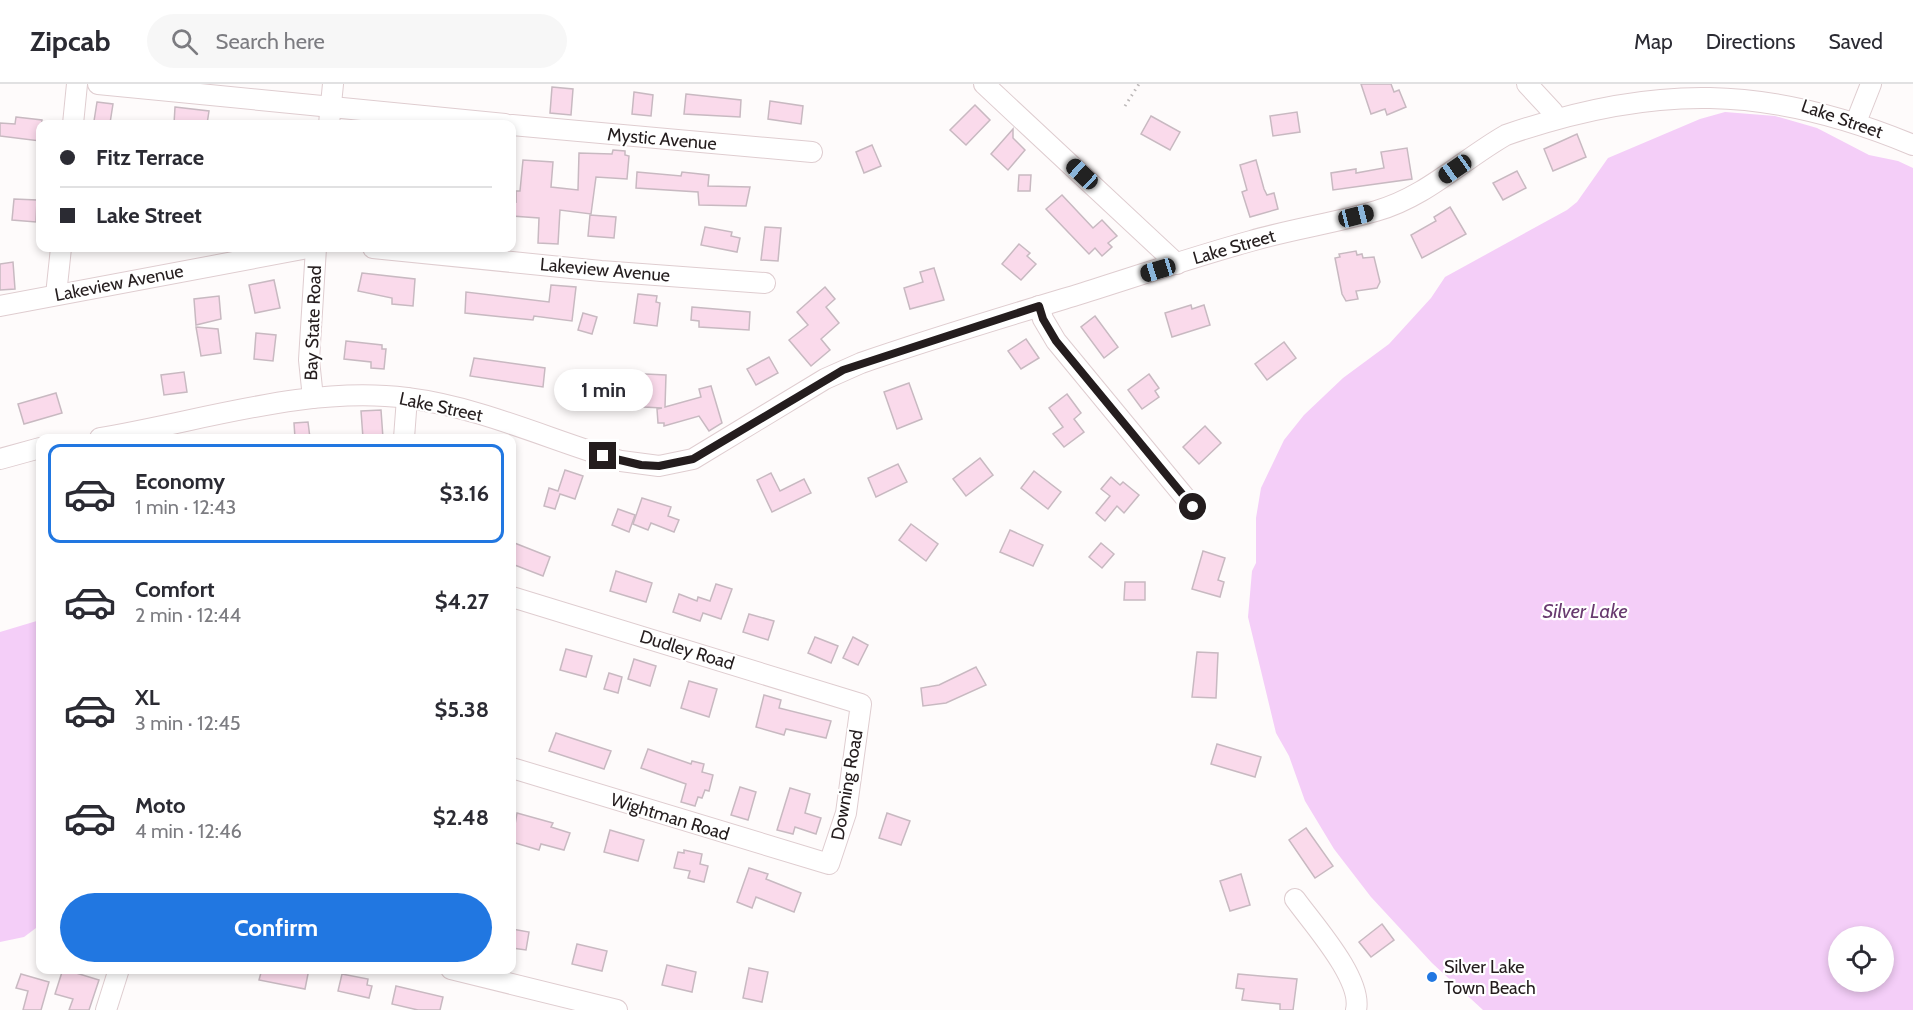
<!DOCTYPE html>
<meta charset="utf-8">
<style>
:root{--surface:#fff;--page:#f7f7f7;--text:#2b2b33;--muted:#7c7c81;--line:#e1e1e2;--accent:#2177e1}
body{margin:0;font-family:Cabin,sans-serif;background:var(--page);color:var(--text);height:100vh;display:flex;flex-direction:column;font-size:22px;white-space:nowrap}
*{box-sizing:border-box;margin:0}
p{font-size:20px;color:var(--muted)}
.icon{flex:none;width:33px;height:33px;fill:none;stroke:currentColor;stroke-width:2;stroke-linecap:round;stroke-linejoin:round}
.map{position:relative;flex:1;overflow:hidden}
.sheet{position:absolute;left:36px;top:350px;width:480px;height:540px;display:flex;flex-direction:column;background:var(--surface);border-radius:12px;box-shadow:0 3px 9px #0003}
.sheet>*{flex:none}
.banner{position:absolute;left:36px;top:36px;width:480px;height:132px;border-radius:12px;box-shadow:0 3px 9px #0003;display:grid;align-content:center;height:132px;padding:0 24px;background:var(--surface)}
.fabs{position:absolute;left:1828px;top:842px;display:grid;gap:12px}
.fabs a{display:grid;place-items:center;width:66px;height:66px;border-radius:50%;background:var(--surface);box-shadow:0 3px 9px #0003;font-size:30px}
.end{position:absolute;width:27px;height:27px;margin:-14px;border:8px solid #241d1e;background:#fff;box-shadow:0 0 0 3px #fff}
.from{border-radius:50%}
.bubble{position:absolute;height:42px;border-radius:21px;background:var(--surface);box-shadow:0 3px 9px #0003;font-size:20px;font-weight:700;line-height:42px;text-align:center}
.car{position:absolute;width:18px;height:36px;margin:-18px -9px;border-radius:8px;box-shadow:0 0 4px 2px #0007;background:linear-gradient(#222 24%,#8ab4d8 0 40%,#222 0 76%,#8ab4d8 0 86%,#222 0)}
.banner b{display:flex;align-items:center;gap:21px;height:57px;font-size:22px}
.banner b+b{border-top:2px solid var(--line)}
.banner i{width:15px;height:15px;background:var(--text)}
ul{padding:10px 0 0;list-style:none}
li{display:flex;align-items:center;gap:18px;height:99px;margin:0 12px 9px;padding:0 12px;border:3px solid transparent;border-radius:12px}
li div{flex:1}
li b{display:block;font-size:22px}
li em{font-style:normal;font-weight:700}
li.on{border-color:var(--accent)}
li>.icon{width:54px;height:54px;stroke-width:1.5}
.cta{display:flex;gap:12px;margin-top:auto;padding:12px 24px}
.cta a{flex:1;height:69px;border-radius:36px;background:var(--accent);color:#fff;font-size:24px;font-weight:700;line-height:69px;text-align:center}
header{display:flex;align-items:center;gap:36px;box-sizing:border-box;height:84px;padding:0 30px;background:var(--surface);border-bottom:2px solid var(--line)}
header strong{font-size:28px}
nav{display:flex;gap:33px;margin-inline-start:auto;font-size:21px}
.search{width:420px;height:54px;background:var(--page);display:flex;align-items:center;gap:15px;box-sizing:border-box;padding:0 21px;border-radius:33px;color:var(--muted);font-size:22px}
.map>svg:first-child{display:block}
.water{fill:#f4cef8;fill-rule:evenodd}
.building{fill:#fadaeb;stroke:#c8b9c1;stroke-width:1.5}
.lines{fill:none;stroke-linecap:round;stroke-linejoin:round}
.minor-casing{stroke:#dfcdd0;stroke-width:22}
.path{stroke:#bbb7b7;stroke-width:3;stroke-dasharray:1.5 4.5;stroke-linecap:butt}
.minor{stroke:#fff;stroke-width:20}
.route{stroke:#241d1e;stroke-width:8}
.poi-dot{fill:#2177e1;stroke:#fff;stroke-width:2}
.labels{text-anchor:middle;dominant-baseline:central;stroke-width:4.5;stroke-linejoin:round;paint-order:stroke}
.street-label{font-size:18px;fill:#241d1e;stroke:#fff}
.poi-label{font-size:18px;fill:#241d1e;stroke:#fff;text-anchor:start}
.water-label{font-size:20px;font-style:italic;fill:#693b70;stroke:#fff}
</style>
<header>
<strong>Zipcab</strong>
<div class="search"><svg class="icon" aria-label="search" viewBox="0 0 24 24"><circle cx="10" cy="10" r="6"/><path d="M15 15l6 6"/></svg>Search here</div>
<nav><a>Map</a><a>Directions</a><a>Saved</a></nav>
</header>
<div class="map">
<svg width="1913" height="926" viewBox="0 0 1913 926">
<rect width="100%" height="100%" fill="#fefbfb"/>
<g class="water">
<path d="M1725,28L1775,32L1817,44L1869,71L1898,77L1913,84V926H1483L1432,879L1371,813L1334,765L1305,717L1289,672L1276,649L1248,533L1252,487L1256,479V434L1261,404L1284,356L1304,331L1343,294L1389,260L1431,214L1445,193L1567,126L1577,118L1608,74L1700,35ZM1839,852H1884V897H1839Z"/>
<polygon points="40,536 40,841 24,853 0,858 0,548"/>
</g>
<g class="building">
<polygon points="1361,0 1391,0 1394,8 1399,6 1406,23 1387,31 1385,25 1371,30"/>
<polygon points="552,3 573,5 571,31 550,29"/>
<polygon points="634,8 653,11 651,32 632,30"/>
<polygon points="686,10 741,16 740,33 684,30"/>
<polygon points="770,17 803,22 801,40 768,35"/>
<polygon points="97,18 113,20 110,39 94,37"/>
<polygon points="975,21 990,36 966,61 950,46"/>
<polygon points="175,23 209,27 207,40 174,40"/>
<polygon points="1297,28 1300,48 1273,52 1270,32"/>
<polygon points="1151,32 1180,48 1170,66 1141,50"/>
<polygon points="16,33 42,36 40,57 0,52 0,39 15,40"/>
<polygon points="1013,45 1013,54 1025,66 1008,86 991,70"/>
<polygon points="1577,50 1586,73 1553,87 1544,65"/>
<polygon points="872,61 881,82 864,89 856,68"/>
<polygon points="1407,64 1412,95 1333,106 1331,89 1356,85 1356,89 1384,84 1381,68"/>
<polygon points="613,66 625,67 625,71 629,72 627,95 596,93 591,130 560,126 558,160 538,159 539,134 512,132 512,117 516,118 516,107 520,107 523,76 553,78 551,103 578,106 579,69 612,70"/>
<polygon points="1256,76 1264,105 1267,111 1274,109 1278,125 1250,133 1242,108 1247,106 1240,81"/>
<polygon points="1517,87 1526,104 1503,116 1493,99"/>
<polygon points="637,88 681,92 682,88 709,91 708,102 750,103 746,122 699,121 698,108 636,104"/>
<polygon points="1019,91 1031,91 1030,107 1018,107"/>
<polygon points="1062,111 1093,144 1102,136 1117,152 1108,159 1112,163 1102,172 1095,164 1089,170 1046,125"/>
<polygon points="14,115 37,116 36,138 12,136"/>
<polygon points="1450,123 1466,150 1422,174 1411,151 1436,137 1434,133"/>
<polygon points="590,131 616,133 614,154 588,152"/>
<polygon points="705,143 732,148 731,152 740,154 737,168 701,161"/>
<polygon points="765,143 781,144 778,177 761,176"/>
<polygon points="1019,160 1030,169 1027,172 1036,180 1021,196 1002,180"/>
<polygon points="1356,167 1357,171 1362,170 1363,174 1374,173 1380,198 1377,204 1356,207 1358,215 1346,217 1342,210 1335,174 1340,173 1339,170"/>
<polygon points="13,178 15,205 0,206 0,180"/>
<polygon points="934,184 944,216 910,225 904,204 923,198 920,188"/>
<polygon points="362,189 415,195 413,222 392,220 392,214 358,207"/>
<polygon points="274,196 280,224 255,229 249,201"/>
<polygon points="551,201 576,203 572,237 534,232 533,236 465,229 466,208 549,218"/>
<polygon points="825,203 835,215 826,223 839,239 821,255 830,266 811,282 789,256 808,241 797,228"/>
<polygon points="638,210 657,212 656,218 660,219 657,242 634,239"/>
<polygon points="219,212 221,235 196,241 194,215"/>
<polygon points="1191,221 1192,225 1204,221 1210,241 1172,253 1165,229"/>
<polygon points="692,223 750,228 749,246 699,243 699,237 691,236"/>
<polygon points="583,229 597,233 592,250 578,246"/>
<polygon points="1095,232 1118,263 1104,274 1081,243"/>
<polygon points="196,243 218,245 221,269 201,272"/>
<polygon points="256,249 276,251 273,277 254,275"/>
<polygon points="1026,255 1039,274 1021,285 1008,267"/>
<polygon points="346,257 382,261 382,265 386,265 384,285 371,284 371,278 344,275"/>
<polygon points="1284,258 1296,274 1267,296 1255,280"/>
<polygon points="769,273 778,289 756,301 747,285"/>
<polygon points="474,274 545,284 543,303 470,292"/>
<polygon points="184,288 187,308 164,311 161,291"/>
<polygon points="645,290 666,291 665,323 701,313 699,305 711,302 722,339 709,347 699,332 664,342 664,339 658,339 657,325 662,324 644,323"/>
<polygon points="1149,290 1159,304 1155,307 1159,313 1142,325 1128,306"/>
<polygon points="569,294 594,297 592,319 567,317"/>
<polygon points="909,299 922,335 897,345 884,308"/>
<polygon points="56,309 62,329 24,340 18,320"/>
<polygon points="1067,310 1081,329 1074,335 1084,348 1064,363 1053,350 1063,343 1049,324"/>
<polygon points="381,326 383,354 363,354 361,327"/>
<polygon points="308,338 310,354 295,354 294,339"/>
<polygon points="1205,342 1221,359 1199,380 1183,363"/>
<polygon points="980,374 993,391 966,412 953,395"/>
<polygon points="898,380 907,398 876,413 868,394"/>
<polygon points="565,386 583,392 575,415 560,410 555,425 544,422 549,404 558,407"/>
<polygon points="1034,387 1061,408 1048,425 1021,404"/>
<polygon points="771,389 780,407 804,395 811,409 772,428 757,396"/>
<polygon points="1111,393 1120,401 1123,398 1139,411 1124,429 1117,422 1105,437 1096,429 1110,412 1101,405"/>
<polygon points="642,414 671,423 668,432 679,436 674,448 651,439 648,446 633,440"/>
<polygon points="618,425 635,431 629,448 612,441"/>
<polygon points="911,440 938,460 926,477 899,456"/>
<polygon points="1010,446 1043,461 1033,482 1000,468"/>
<polygon points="512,458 550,473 543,492 512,480"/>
<polygon points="1101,459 1114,470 1102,484 1089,473"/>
<polygon points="1203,467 1225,474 1218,496 1224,498 1220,513 1192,505"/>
<polygon points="616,487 652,499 646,518 610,507"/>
<polygon points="1125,498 1145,498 1145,516 1124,516"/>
<polygon points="716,500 732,505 721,535 703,529 700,537 673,528 679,510 697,517 698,513 710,517"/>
<polygon points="749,530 774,537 768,556 743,548"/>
<polygon points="815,553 838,562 831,579 808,569"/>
<polygon points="853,553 868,561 858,581 843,574"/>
<polygon points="566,565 592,572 586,593 560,586"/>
<polygon points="1197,568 1218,569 1216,614 1192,613"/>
<polygon points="634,575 656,582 650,602 628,595"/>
<polygon points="976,583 986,601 946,619 923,622 921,604 939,601"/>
<polygon points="609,589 622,593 618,609 604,605"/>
<polygon points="689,597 717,605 709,633 681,624"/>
<polygon points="764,611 781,616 779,624 831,637 826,654 786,645 784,651 756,643"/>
<polygon points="556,649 611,667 604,685 549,667"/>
<polygon points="1217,660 1261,673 1255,693 1211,680"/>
<polygon points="648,665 691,680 692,677 704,680 702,688 713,691 709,707 705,706 702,714 698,713 695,722 681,718 686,700 641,684"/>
<polygon points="740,703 756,708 748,736 731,731"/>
<polygon points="790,704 810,710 805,729 821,734 816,750 795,743 793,750 777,746"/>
<polygon points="517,729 553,739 551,743 570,749 564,766 541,760 539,766 512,758"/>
<polygon points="887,729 910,737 901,761 879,754"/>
<polygon points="1306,744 1333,782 1315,794 1289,756"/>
<polygon points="610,746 644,756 638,777 604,768"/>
<polygon points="684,766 702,770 700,780 708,782 704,798 688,794 690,787 674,784 678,768 684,769"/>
<polygon points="749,784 768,790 766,795 801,809 794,828 756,813 752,824 737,818"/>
<polygon points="1241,790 1250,821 1230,827 1220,797"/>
<polygon points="1382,840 1394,856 1371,873 1359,858"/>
<polygon points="512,845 529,848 526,866 512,864"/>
<polygon points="577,860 607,867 602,887 572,880"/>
<polygon points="667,881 696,888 692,908 662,901"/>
<polygon points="749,884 768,888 762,918 743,914"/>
<polygon points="63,885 99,896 89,926 69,926 73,915 55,910"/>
<polygon points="262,885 309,885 305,905 259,896"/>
<polygon points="21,890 49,898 41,926 23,926 28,907 16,904"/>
<polygon points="342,890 368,895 367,901 372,902 369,914 338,907"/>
<polygon points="1238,890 1297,895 1293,926 1280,926 1280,920 1242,916 1244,905 1236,904"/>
<polygon points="396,902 443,913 440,926 418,926 392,920"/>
</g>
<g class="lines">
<g class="minor-casing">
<g id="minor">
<polyline points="98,0 505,40"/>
<polyline points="984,0 1177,180"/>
<polyline points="1527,0 1553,28"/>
<polyline points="1856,38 1871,0"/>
<polyline points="73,40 77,0"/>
<polyline points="329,40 333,0"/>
<polyline points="512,41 812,68"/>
<polyline points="373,164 601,187 765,199"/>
<polyline points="56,211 61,164"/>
<polyline points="0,222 308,164"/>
<polyline points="1039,222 1043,235 1056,257 1193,423"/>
<polyline points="313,314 309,276 316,164"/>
<path d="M100,354C199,338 306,301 407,314C480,323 550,356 621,377L659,382L693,375L825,295L861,279C933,254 1007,232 1080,210C1137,192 1193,173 1251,157C1292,145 1335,139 1376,127C1426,113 1462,76 1506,51C1653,0 1767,0 1913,61"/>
<polyline points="404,354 407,314"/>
<polyline points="0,375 40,364"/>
<polyline points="512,513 861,620 846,729 829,780 512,684"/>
<path d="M1295,815C1313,840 1363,895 1356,926"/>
<polyline points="451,885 617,926"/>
<polyline points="106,926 119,885"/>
</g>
</g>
<polyline class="path" points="1125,22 1139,0"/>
<use href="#minor" class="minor"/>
</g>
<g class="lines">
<polyline class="route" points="603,372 641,381 659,382 693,375 843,286 1039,222 1043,235 1056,257 1193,423"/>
</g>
<circle class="poi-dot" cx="1432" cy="893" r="6"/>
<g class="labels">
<g class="street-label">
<text transform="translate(1842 35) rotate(19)">Lake Street</text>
<text transform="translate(662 55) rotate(5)">Mystic Avenue</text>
<text transform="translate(1234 163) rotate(-16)">Lake Street</text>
<text transform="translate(605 186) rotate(5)">Lakeview Avenue</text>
<text transform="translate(119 199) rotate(-11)">Lakeview Avenue</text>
<text transform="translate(313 239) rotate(-88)">Bay State Road</text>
<text transform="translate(441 323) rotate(12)">Lake Street</text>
<text transform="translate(687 566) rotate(17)">Dudley Road</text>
<text transform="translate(847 701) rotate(-80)">Downing Road</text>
<text transform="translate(670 733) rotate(17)">Wightman Road</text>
</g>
<g class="poi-label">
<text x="1444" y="883">Silver Lake<tspan x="1444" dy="21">Town Beach</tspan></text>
</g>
<g class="water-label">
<text x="1585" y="527">Silver Lake</text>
</g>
</g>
</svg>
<div class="fabs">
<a><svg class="icon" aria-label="locate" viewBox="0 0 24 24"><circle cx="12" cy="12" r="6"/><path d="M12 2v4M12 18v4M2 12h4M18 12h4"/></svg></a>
</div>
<i class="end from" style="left:1193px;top:423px"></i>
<i class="end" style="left:603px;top:372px"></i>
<div class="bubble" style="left:554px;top:285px;width:99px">1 min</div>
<i class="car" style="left:1455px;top:85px;rotate:235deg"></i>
<i class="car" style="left:1082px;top:90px;rotate:313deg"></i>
<i class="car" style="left:1356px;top:132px;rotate:76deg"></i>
<i class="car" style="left:1158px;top:186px;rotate:253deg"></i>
<div class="banner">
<b><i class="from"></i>Fitz Terrace</b>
<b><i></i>Lake Street</b>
</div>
<section class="sheet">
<ul>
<li class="on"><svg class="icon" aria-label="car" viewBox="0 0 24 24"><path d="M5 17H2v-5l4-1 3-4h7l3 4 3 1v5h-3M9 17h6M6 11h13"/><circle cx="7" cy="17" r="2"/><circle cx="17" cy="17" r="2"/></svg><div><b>Economy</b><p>1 min · 12:43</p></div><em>$3.16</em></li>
<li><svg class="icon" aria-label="car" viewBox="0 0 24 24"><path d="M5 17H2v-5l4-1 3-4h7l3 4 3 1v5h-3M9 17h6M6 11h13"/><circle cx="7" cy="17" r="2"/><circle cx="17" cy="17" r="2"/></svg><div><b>Comfort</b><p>2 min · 12:44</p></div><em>$4.27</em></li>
<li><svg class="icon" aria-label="car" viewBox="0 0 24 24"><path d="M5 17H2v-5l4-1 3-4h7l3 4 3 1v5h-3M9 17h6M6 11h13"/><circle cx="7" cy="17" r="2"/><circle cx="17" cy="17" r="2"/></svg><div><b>XL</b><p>3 min · 12:45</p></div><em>$5.38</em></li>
<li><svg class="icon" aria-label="car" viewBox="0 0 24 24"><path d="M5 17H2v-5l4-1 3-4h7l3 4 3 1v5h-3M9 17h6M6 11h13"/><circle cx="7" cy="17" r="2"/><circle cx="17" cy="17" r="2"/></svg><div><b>Moto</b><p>4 min · 12:46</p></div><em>$2.48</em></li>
</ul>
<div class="cta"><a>Confirm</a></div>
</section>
</div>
